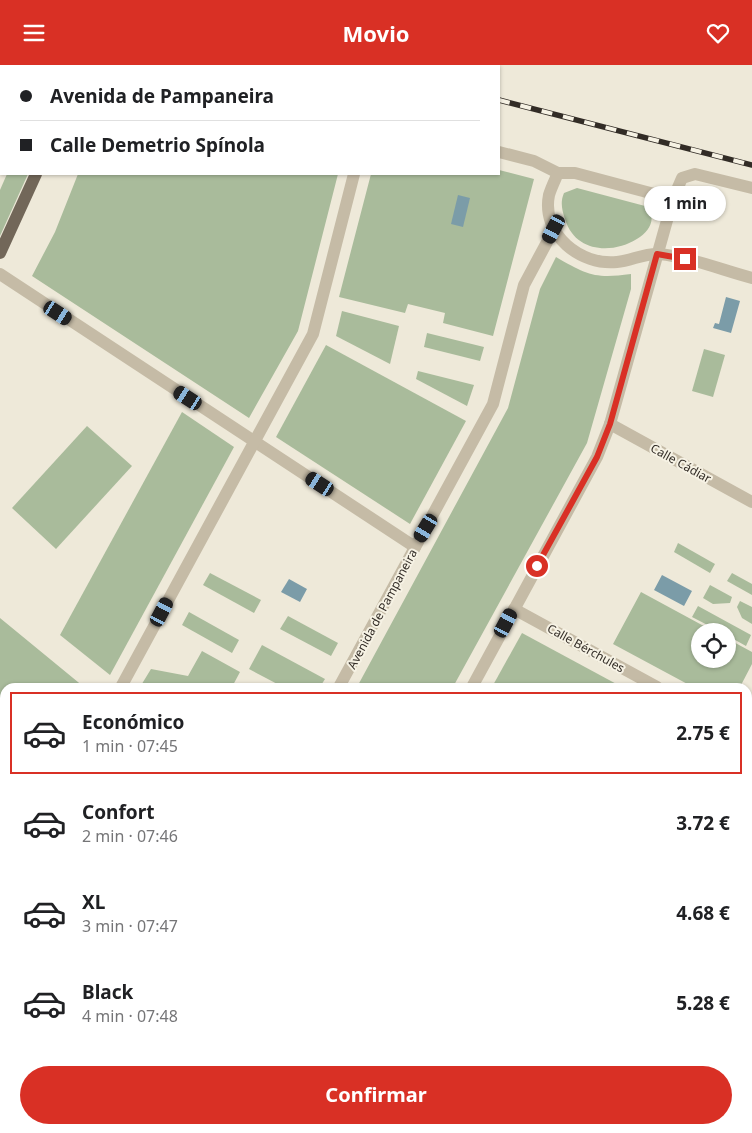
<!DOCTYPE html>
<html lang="es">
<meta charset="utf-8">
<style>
:root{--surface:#fff;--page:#f6f6f6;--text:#202124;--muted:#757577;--line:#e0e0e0;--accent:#d93025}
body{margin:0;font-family:"Noto Sans",sans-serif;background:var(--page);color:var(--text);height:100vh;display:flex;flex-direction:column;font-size:19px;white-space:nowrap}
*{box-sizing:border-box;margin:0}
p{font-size:16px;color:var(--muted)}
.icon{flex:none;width:28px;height:28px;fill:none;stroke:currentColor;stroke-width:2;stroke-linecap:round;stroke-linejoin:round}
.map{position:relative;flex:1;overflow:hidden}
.sheet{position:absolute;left:0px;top:618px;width:752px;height:451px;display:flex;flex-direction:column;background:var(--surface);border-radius:15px 15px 0 0;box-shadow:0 1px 4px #0004}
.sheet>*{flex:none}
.top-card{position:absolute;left:0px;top:0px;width:500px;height:110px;box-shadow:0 1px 4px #0004;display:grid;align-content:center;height:110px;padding:0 20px;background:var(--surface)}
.tools{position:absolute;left:691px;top:558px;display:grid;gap:10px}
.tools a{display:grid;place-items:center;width:45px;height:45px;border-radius:50%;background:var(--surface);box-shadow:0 1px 4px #0004;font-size:25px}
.end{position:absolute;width:22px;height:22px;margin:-11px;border:6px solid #d93025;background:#fff;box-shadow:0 0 0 2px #fff}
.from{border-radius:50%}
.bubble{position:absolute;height:35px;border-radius:18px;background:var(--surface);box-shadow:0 1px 4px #0004;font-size:16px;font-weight:700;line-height:35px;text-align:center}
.car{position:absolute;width:15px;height:30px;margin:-15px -8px;border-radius:6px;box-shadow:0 0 4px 1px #0007;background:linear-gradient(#222 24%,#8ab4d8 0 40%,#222 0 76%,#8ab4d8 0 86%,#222 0)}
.top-card b{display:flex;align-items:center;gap:18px;height:48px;font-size:19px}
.top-card b+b{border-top:1px solid var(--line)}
.top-card i{width:12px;height:12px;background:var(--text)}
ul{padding:9px 0 0;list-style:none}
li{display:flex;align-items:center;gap:15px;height:82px;margin:0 10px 8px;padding:0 10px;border:2px solid transparent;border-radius:0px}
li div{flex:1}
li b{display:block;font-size:19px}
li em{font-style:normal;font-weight:700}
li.current{border-color:var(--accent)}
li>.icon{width:45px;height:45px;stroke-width:1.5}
.primary-button{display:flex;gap:10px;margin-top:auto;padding:10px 20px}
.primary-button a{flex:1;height:58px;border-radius:30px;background:var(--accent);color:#fff;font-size:20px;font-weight:700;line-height:58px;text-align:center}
header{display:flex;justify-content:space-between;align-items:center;height:65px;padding:0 20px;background:var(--accent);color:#fff;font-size:22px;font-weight:700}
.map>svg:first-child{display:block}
.green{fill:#a9bb9b}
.water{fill:#7b9ca8}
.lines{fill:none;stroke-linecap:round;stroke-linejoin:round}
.minor{stroke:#c5bba6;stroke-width:12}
.tertiary{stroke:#c5bba6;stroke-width:12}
.primary{stroke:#726759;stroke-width:12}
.motorway{stroke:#52493e;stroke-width:15}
.rail-casing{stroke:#322c26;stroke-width:5.5}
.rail{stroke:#f6f2e4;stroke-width:4;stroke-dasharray:11;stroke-linecap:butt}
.route{stroke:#d93025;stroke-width:6}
.labels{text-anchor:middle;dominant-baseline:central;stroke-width:4;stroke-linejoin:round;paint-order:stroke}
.street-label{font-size:12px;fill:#322c26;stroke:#f6f2e4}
</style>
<header><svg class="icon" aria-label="menu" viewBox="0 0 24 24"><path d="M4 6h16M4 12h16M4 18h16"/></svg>Movio<svg class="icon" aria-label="heart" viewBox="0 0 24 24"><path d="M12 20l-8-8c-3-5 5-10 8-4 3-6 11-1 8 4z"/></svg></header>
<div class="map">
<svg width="752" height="1068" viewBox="0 0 752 1068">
<rect width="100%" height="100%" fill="#eee9d9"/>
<g class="green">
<polygon points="499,105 534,114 493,271 443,258 445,248 408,239 405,248 339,232 371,109 499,109"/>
<polygon points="7,109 28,109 0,171 0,125"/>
<polygon points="78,109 338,109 298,266 249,353 32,211 55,167"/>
<path d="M577,123L645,141C677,169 583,213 565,154C562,145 560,137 564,128Z"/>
<path d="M556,192C587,210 595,214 631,209V224L587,378L453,622H357L508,343L540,224Z"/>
<polygon points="342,246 399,261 390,299 336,271"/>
<polygon points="427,268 484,282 480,296 424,282"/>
<polygon points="326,280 466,356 410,459 276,372"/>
<polygon points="704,284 725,290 713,332 692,326"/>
<polygon points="418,306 474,320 467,341 416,314"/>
<polygon points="182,347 234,382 110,610 60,570"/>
<polygon points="87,361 132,401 56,484 12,443"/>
<polygon points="678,478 715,499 710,508 674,487"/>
<polygon points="210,508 261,535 254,548 203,520"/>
<polygon points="732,508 752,519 752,530 727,516"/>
<polygon points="710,520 732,532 730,538 713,539 703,533"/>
<polygon points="641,527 713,566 700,566 700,594 728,594 728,574 752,587 752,599 740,622 693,622 613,579"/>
<polygon points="740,536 752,542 752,559 742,553 737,542"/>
<polygon points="698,541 751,570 746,581 728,571 728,566 719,566 692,552"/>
<polygon points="189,547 239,575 232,588 182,560"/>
<polygon points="288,551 338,578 331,591 280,564"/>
<polygon points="0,553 84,622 5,622 5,648 0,644"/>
<polygon points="522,568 622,622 492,622"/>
<polygon points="262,580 325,614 320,622 283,622 249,604"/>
<polygon points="202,586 240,607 232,622 140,622 151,604 188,611"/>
<polygon points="748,691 752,693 752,752 748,758"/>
<polygon points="748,907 752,929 752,1068 716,1068 707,1064 748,1064"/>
<polygon points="454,1064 511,1064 508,1068 459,1068"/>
<polygon points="551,1064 640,1064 647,1068 548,1068"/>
</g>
<g class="water">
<polygon points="458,130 470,133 463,162 451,159"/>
<polygon points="726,232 740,236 731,268 713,263 715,258 719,259"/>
<polygon points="662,510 692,526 684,541 654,525"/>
<polygon points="289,514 307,524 300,537 281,527"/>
</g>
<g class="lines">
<g class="minor">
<polyline points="0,209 415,482"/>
<polyline points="610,359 752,437"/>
<polyline points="121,622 313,269 354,109"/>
<polyline points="748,833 752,848"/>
<polyline points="673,1064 680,1068"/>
</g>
<g class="tertiary">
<polyline points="152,0 157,1"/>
<polyline points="499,87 534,96 558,108 575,108 673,134"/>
<path d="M558,108C555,115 551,123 549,130C541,170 581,201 617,197C631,196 644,188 659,189C690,192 722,205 752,213"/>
<polyline points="514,544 657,622"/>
<polyline points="339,622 493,339 524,220 554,164"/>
<polyline points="472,622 597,392 610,359 673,134 682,113 695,109 752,123"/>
<polyline points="748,672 752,674"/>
<polyline points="748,786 752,780"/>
<polyline points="526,1068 529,1064"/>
</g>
<g class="primary">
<polyline points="29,0 30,1"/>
<polyline points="73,1 73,0"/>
<polyline points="0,100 1,97"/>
<polyline points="0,188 36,109"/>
<polyline points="0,672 5,676"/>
<polyline points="430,1064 435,1068"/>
</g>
<g class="motorway">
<polyline points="0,994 5,997"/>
<polyline points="0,1025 5,1028"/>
<polyline points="8,1064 15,1068"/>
<polyline points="66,1064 74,1068"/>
<polyline points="115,1064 121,1068"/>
</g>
<g class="rail-casing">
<g id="rail">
<polyline points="364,0 369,1"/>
<polyline points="499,35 752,100"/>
</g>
</g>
<use href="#rail" class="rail"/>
</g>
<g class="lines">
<polyline class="route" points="537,501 597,392 610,359 657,189 685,194"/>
</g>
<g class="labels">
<g class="street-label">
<text transform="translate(681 398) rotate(29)">Calle Cádiar</text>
<text transform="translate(382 544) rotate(-62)">Avenida de Pampaneira</text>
<text transform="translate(586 583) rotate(29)">Calle Bérchules</text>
</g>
</g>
</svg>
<div class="tools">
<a><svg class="icon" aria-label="locate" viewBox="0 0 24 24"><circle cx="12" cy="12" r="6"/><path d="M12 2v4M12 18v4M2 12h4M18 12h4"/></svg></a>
</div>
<i class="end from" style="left:537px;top:501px"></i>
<i class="end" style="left:685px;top:194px"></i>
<div class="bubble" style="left:644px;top:121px;width:82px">1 min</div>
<i class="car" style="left:554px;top:164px;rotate:208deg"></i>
<i class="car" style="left:58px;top:248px;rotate:123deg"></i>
<i class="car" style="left:188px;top:333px;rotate:303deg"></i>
<i class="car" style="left:320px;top:419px;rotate:303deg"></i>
<i class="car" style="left:426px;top:463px;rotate:211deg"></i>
<i class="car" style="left:162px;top:547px;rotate:28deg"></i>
<i class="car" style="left:506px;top:558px;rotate:28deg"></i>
<div class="top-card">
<b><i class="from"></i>Avenida de Pampaneira</b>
<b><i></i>Calle Demetrio Spínola</b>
</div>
<section class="sheet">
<ul>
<li class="current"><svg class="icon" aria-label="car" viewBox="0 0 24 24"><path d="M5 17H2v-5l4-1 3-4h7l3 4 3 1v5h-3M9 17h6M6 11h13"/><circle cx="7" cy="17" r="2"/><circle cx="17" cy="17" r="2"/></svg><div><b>Económico</b><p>1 min · 07:45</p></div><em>2.75 €</em></li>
<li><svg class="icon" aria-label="car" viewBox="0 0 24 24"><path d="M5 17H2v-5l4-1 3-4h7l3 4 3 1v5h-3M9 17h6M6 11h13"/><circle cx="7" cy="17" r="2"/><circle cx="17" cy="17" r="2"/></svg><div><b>Confort</b><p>2 min · 07:46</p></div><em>3.72 €</em></li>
<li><svg class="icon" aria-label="car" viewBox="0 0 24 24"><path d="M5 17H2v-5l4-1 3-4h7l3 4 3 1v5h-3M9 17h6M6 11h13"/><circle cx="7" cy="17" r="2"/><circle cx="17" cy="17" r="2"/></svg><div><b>XL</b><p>3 min · 07:47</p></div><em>4.68 €</em></li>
<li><svg class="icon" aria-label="car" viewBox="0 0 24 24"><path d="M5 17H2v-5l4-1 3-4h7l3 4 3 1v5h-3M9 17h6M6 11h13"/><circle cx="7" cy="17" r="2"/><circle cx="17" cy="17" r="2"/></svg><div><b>Black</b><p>4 min · 07:48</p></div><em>5.28 €</em></li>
</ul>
<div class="primary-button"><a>Confirmar</a></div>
</section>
</div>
